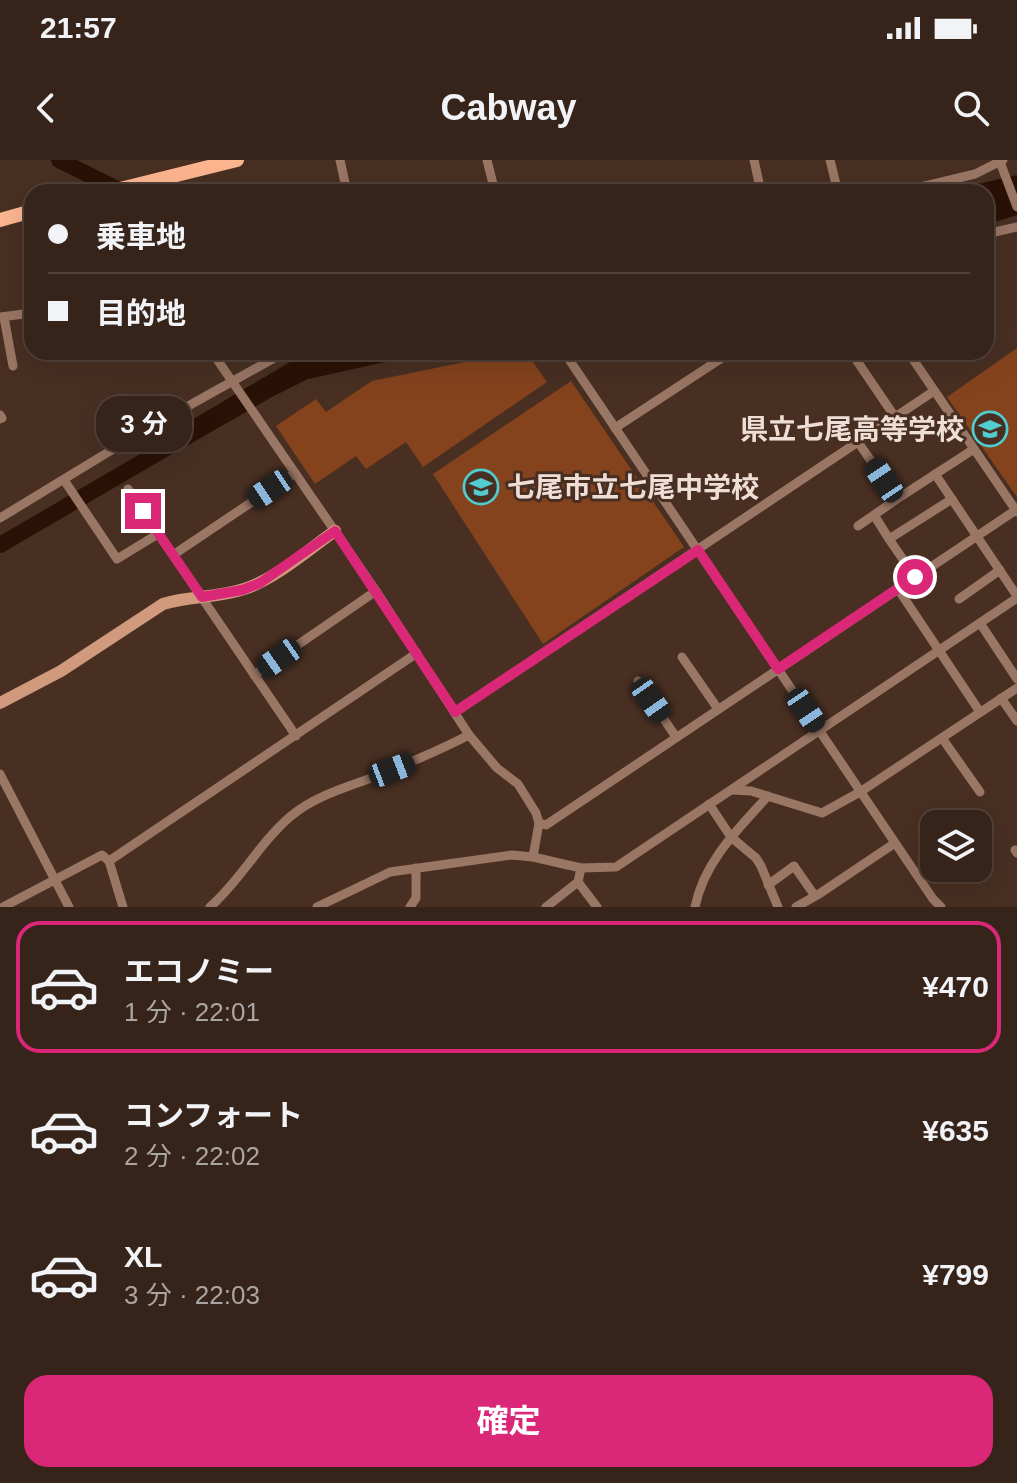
<!DOCTYPE html>
<html lang="ja">
<meta charset="utf-8">
<style>
:root{--surface:#36231a;--page:#412f27;--text:#f1f3f6;--muted:#aaa4a2;--line:#504039;--accent:#db2777}
body{margin:0;font-family:Helvetica,"Noto Sans JP",sans-serif;background:var(--page);color:var(--text);height:100vh;display:flex;flex-direction:column;font-size:30px;white-space:nowrap}
*{box-sizing:border-box;margin:0}
p{font-size:26px;color:var(--muted)}
.icon{flex:none;width:44px;height:44px;fill:none;stroke:currentColor;stroke-width:2;stroke-linecap:round;stroke-linejoin:round}
.map{position:relative;height:747px;overflow:hidden}
.side{display:flex;flex-direction:column;background:var(--surface);flex:1}
.side>*{flex:none}
.banner{position:absolute;left:24px;top:24px;width:970px;height:176px;border-radius:24px;box-shadow:0 8px 32px #0002,0 0 0 2px var(--line);display:grid;align-content:center;height:176px;padding:0 24px;background:var(--surface)}
.buttons{position:absolute;left:920px;top:650px;display:grid;gap:16px}
.buttons a{display:grid;place-items:center;width:72px;height:72px;border-radius:16px;background:var(--surface);box-shadow:0 8px 32px #0002,0 0 0 2px var(--line);font-size:40px}
.end{position:absolute;width:36px;height:36px;margin:-18px;border:10px solid #db2777;background:#fff;box-shadow:0 0 0 4px #fff}
.from{border-radius:50%}
.bubble{position:absolute;height:56px;border-radius:24px;background:var(--surface);box-shadow:0 8px 32px #0002,0 0 0 2px var(--line);font-size:26px;font-weight:700;line-height:56px;text-align:center}
.car{position:absolute;width:24px;height:48px;margin:-24px -12px;border-radius:10px;box-shadow:0 0 6px 2px #0007;background:linear-gradient(#222 24%,#8ab4d8 0 40%,#222 0 76%,#8ab4d8 0 86%,#222 0)}
.banner b{display:flex;align-items:center;gap:28px;height:76px;font-size:30px}
.banner b+b{border-top:2px solid var(--line)}
.banner i{width:20px;height:20px;background:var(--text)}
ul{padding:14px 0 0;list-style:none}
li{display:flex;align-items:center;gap:24px;height:132px;margin:0 16px 12px;padding:0 8px;border:4px solid transparent;border-radius:24px}
li div{flex:1}
li b{display:block;font-size:30px}
li em{font-style:normal;font-weight:700}
li.active{border-color:var(--accent)}
li>.icon{width:72px;height:72px;stroke-width:1.5}
.primary-button{display:flex;gap:16px;margin-top:auto;padding:16px 24px}
.primary-button a{flex:1;height:92px;border-radius:24px;background:var(--accent);color:#fff;font-size:32px;font-weight:700;line-height:92px;text-align:center}
.status{display:flex;justify-content:space-between;align-items:center;height:56px;padding:0 40px;background:var(--surface);direction:ltr}
.status svg{height:22px;fill:currentColor}
header{display:flex;justify-content:space-between;align-items:center;height:104px;padding:0 24px;background:var(--surface);font-size:36px;font-weight:700}
.map>svg:first-child{display:block}
.green{fill:#85431d}
.water{fill:#2a1105}
.lines{fill:none;stroke-linecap:round;stroke-linejoin:round}
.river{stroke:#2a1105;stroke-width:16}
.street{stroke:#9a7664;stroke-width:9}
.secondary{stroke:#d29a7d;stroke-width:12}
.primary{stroke:#fdb590;stroke-width:14}
.route{stroke:#db2777;stroke-width:10}
.labels{text-anchor:middle;dominant-baseline:central;stroke-width:6;stroke-linejoin:round;paint-order:stroke}
.poi-label{font-size:28px;font-weight:bold;fill:#efded6;stroke:#482f22;text-anchor:end}
</style>
<div class="status"><b>21:57</b><svg viewBox="0 0 49 12"><path d="M0 12V9h3v3zM5 12V6h3v6zM10 12V3h3v9zM15 12V0h3v12zM26 1h20v11H26zM47 4h2v5h-2z"/></svg></div>
<header><svg class="icon" aria-label="back" viewBox="0 0 24 24"><path d="M15 5l-7 7 7 7"/></svg>Cabway<svg class="icon" aria-label="search" viewBox="0 0 24 24"><circle cx="10" cy="10" r="6"/><path d="M15 15l6 6"/></svg></header>
<div class="map">
<svg width="1017" height="747" viewBox="0 0 1017 747">
<rect width="100%" height="100%" fill="#482f22"/>
<g class="green">
<polygon points="1017,188 1017,337 947,237"/>
<polygon points="514,192 526,192 547,222 423,307 406,282 366,309 356,296 315,324 276,266 316,239 326,252 372,221"/>
<polygon points="571,221 684,387 543,484 433,314"/>
</g>
<g class="water">
<polygon points="1017,15 1017,55 986,65 986,32 943,32"/>
<polygon points="307,192 431,192 308,219 272,237 185,287 178,276 185,264"/>
</g>
<g class="lines">
<g class="river">
<polyline points="59,0 123,32"/>
<polyline points="0,385 199,269"/>
</g>
<g class="street">
<polyline points="340,0 347,32"/>
<polyline points="487,0 495,32"/>
<polyline points="754,0 761,32"/>
<polyline points="830,0 838,32"/>
<polyline points="1000,2 1017,47"/>
<polyline points="900,32 975,14 1003,0"/>
<polyline points="986,74 1017,67"/>
<polyline points="0,157 32,153"/>
<polyline points="4,157 13,206"/>
<polyline points="212,192 376,431 469,575 497,608 518,624 536,653 539,663 533,697"/>
<polyline points="564,192 933,739 941,747"/>
<polyline points="908,192 1017,352"/>
<polyline points="857,201 895,257"/>
<polyline points="0,255 2,258 0,259"/>
<polyline points="615,268 731,192"/>
<polyline points="858,282 897,339 858,366"/>
<polyline points="935,314 1017,436"/>
<polyline points="64,320 117,399 158,374"/>
<polyline points="128,329 296,576"/>
<polyline points="897,339 974,289"/>
<polyline points="874,355 889,379 952,339"/>
<polyline points="0,358 138,274 285,192"/>
<polyline points="889,379 915,417"/>
<polyline points="173,395 295,313"/>
<polyline points="898,429 980,552"/>
<polyline points="959,439 1000,410"/>
<polyline points="980,463 1017,519"/>
<polyline points="682,497 718,549"/>
<polyline points="254,515 376,431"/>
<polyline points="638,521 676,577"/>
<polyline points="1001,538 1017,561"/>
<polyline points="455,552 934,231"/>
<polyline points="942,578 980,632"/>
<polyline points="0,614 69,747"/>
<polyline points="732,630 751,631 822,653 860,632 1017,528"/>
<polyline points="709,644 731,677 756,698 761,706 778,747"/>
<polyline points="539,663 546,665 1016,350"/>
<polyline points="1015,690 1017,693"/>
<polyline points="109,701 417,493"/>
<polyline points="578,722 597,747"/>
<polyline points="768,725 794,706 815,736"/>
<polyline points="3,747 102,695 109,701 123,747"/>
<path d="M210,747C241,720 260,682 291,656C315,636 345,628 374,617C407,604 438,591 469,575"/>
<polyline points="317,747 390,712 512,695 533,697 581,708 616,707 1017,438"/>
<polyline points="410,747 416,738 416,708"/>
<polyline points="546,747 578,722 581,708"/>
<path d="M695,747C704,702 738,669 768,636"/>
<polyline points="796,747 819,734 895,683"/>
</g>
<path class="secondary" d="M0,543L61,511L163,444C189,436 217,438 244,429C274,420 309,389 335,371"/>
<g class="primary">
<polyline points="108,32 237,0"/>
<polyline points="0,60 32,51"/>
</g>
</g>
<g class="lines">
<polyline class="route" points="143,351 202,437 242,430 260,423 335,371 455,552 698,390 778,509 915,417"/>
</g>
<defs>
<g id="school-ring" transform="scale(1.8)"><circle r="9.5" fill="#482f22" stroke="#52ccd0" stroke-width="1.5"/><path d="M0-5L7-2L0 1L-7-2ZM-4 1L0 2.5L4 1V4Q0 6-4 4Z" fill="#52ccd0"/></g>
</defs>
<g fill-rule="evenodd">
<use href="#school-ring" x="990" y="269"/>
<use href="#school-ring" x="481" y="327"/>
</g>
<g class="labels">
<g class="poi-label">
<text x="964" y="269">県立七尾高等学校</text>
<text x="507" y="327" text-anchor="start">七尾市立七尾中学校</text>
</g>
</g>
</svg>
<div class="buttons">
<a><svg class="icon" aria-label="layers" viewBox="0 0 24 24"><path d="M12 4l9 5-9 5-9-5zM3 14l9 5 9-5"/></svg></a>
</div>
<i class="end from" style="left:915px;top:417px"></i>
<i class="end" style="left:143px;top:351px"></i>
<div class="bubble" style="left:96px;top:236px;width:96px">3 分</div>
<i class="car" style="left:884px;top:320px;rotate:326deg"></i>
<i class="car" style="left:270px;top:329px;rotate:236deg"></i>
<i class="car" style="left:279px;top:498px;rotate:235deg"></i>
<i class="car" style="left:651px;top:540px;rotate:145deg"></i>
<i class="car" style="left:806px;top:550px;rotate:146deg"></i>
<i class="car" style="left:392px;top:610px;rotate:69deg"></i>
<div class="banner">
<b><i class="from"></i>乗車地</b>
<b><i></i>目的地</b>
</div>
</div>
<section class="side">
<ul>
<li class="active"><svg class="icon" aria-label="car" viewBox="0 0 24 24"><path d="M5 17H2v-5l4-1 3-4h7l3 4 3 1v5h-3M9 17h6M6 11h13"/><circle cx="7" cy="17" r="2"/><circle cx="17" cy="17" r="2"/></svg><div><b>エコノミー</b><p>1 分 · 22:01</p></div><em>¥470</em></li>
<li><svg class="icon" aria-label="car" viewBox="0 0 24 24"><path d="M5 17H2v-5l4-1 3-4h7l3 4 3 1v5h-3M9 17h6M6 11h13"/><circle cx="7" cy="17" r="2"/><circle cx="17" cy="17" r="2"/></svg><div><b>コンフォート</b><p>2 分 · 22:02</p></div><em>¥635</em></li>
<li><svg class="icon" aria-label="car" viewBox="0 0 24 24"><path d="M5 17H2v-5l4-1 3-4h7l3 4 3 1v5h-3M9 17h6M6 11h13"/><circle cx="7" cy="17" r="2"/><circle cx="17" cy="17" r="2"/></svg><div><b>XL</b><p>3 分 · 22:03</p></div><em>¥799</em></li>
</ul>
<div class="primary-button"><a>確定</a></div>
</section>
